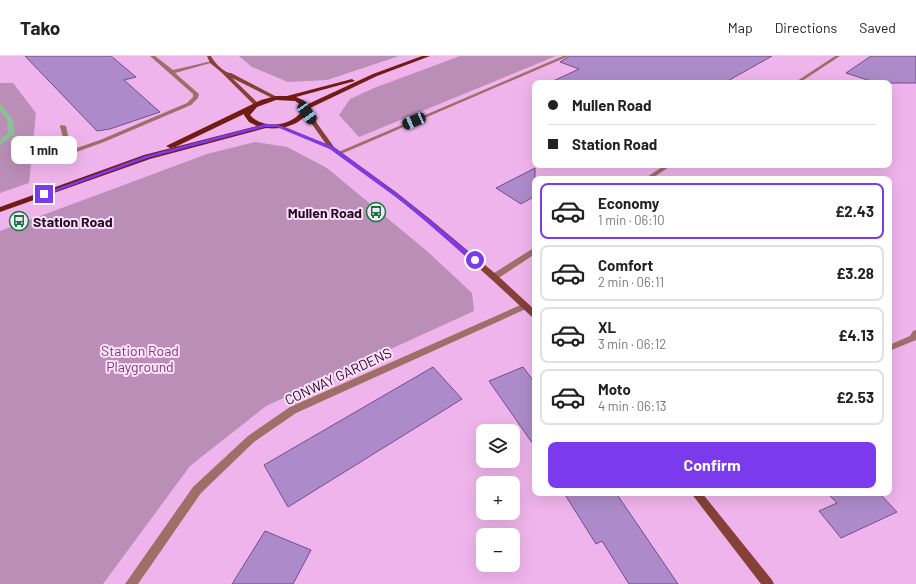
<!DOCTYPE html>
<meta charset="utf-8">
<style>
:root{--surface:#fff;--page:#f6f6f6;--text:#222;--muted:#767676;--line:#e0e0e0;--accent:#7c3aed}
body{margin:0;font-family:Barlow,sans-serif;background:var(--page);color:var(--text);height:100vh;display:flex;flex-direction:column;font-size:15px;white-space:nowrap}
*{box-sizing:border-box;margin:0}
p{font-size:13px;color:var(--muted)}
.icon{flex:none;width:22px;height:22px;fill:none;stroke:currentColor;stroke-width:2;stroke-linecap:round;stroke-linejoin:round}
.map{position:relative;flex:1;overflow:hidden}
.details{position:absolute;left:532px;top:120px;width:360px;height:320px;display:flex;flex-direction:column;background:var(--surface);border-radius:8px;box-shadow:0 4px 16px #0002}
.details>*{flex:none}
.hud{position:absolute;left:532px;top:24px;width:360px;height:88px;border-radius:8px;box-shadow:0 4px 16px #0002;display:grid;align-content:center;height:88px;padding:0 16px;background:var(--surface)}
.buttons{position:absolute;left:476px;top:368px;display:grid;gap:8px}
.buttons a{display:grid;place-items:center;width:44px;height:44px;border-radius:8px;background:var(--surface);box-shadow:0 4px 16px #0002;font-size:20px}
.end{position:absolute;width:18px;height:18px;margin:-9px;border:5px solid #7c3aed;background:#fff;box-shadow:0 0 0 2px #fff}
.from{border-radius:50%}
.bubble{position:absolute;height:28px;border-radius:8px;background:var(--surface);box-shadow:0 4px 16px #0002;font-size:13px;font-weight:700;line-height:28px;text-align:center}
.car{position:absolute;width:12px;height:24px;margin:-12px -6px;border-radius:5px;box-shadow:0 0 3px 1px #0007;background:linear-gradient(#222 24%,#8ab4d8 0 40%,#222 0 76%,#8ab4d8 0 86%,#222 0)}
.hud b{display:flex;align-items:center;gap:14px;height:38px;font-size:15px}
.hud b+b{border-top:1px solid var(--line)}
.hud i{width:10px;height:10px;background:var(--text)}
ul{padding:7px 0 0;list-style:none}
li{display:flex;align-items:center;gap:12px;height:56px;margin:0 8px 6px;padding:0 8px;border:2px solid var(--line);border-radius:8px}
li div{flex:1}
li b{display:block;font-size:15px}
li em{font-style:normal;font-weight:700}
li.active{border-color:var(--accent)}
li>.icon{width:36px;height:36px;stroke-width:1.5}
.primary-button{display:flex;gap:8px;margin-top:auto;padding:8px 16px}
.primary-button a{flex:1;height:46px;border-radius:8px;background:var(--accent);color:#fff;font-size:16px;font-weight:700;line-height:46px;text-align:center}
header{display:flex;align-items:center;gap:24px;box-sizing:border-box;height:56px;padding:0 20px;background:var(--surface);border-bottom:1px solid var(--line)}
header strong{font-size:19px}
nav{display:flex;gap:22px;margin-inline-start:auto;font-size:14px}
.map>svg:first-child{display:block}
.green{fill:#ba8eb7}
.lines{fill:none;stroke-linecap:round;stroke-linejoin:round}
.stream{fill:#8dbf94;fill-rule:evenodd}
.building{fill:#ad8bca;stroke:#6f4f8a}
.lane{fill:#9f6e67;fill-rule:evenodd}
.street{fill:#9f6e67;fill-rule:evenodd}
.secondary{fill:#854038;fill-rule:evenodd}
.primary{fill:#701b14;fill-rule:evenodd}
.route{fill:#7c3aed}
.labels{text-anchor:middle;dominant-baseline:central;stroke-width:4;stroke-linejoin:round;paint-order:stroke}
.poi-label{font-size:14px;font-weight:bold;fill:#220d22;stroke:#ffe0fc;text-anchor:end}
.park-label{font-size:14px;fill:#773d74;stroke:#ffe0fc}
.street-label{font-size:14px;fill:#220d22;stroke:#ffe0fc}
</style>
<header>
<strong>Tako</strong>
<nav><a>Map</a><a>Directions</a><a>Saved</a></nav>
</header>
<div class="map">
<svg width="916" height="528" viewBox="0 0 916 528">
<rect width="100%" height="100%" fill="#efb4eb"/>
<g class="green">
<polygon points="239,0 399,0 327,24 288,26 252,11"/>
<polygon points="460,0 556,0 359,81 339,59 350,43 374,32"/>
<polygon points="0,27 13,27 36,57 29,127 0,137"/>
<polygon points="255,86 287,91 327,112 428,196 472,237 474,255 266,350 190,410 103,528 0,528 0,175 207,98"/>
</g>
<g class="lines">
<polygon class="stream" points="0,48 2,49 13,64 15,78 0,89 0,84 8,77 7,64 0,55"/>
</g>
<g class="building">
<polygon points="25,0 111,0 136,21 124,24 160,56 110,73 97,75"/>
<polygon points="570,0 772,0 724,27 549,27 579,13 560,6"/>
<polygon points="871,0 916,0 916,27 877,27 846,17"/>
<polygon points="535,112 535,140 521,148 496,132"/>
<polygon points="433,311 462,343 288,451 264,409"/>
<polygon points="523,311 535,327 535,391 489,325"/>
<polygon points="564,437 616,437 678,528 629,528 602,485 596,488"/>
<polygon points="827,437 879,437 897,456 841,482 819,455 837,447"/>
<polygon points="265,475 311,494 293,528 232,528"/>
</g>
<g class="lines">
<polygon class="lane" points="150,0 155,0 173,14 212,5 214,6 175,17 199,38 198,42 191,49 104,86 71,98 67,98 60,70 61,69 66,70 71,94 100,84 187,47 193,41 193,38"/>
<g class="street">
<polygon points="563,0 569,0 341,98 336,97"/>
<polygon points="835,0 840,0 799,27 794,27"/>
<polygon points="665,109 672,109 651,123 644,123"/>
<polygon points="532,193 535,193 535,198 497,223 491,223 490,221 491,219"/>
<polygon points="525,247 528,248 529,250 528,252 296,357 254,386 201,437 138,528 125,528 193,431 248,380 290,351"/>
<polygon points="916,274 916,284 889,295 889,289 910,280 913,275"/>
</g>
<g class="secondary">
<path d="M207,0H211C214,6 224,17 231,17L279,42L274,43L232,22L259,48L254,49L221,16L210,7Z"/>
<polygon points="305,56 309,56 334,91 396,136 430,163 497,219 535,254 535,262 532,261 491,223 426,165 392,138 330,93 275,70 280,69 326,88 304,57"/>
<polygon points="691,437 702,437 772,524 774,528 761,528"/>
</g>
<path class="primary" d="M422,0H430L377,20L310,52C303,69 282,74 266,72L150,103L0,156V151L144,99L257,70L249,66L244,59V58L173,92H170L166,90L261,44L276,40H287L352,23L355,25L296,41L303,44L308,48L373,18ZM276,44L295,45L304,51C296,70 263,75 250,59L257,51Z"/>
</g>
<polygon class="route" points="265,68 279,69 334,91 407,145 477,203 477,206 473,206 404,147 330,93 277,71 265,71 148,102 46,139 42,138 145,100"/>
<defs>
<g id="bus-ring" transform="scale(1)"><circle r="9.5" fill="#ffe0fc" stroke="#0c7e35" stroke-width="1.5"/><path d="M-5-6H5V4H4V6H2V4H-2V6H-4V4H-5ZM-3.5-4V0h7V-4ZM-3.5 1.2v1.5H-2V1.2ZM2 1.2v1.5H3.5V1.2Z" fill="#0c7e35"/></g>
</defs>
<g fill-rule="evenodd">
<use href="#bus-ring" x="376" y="156"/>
<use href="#bus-ring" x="19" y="165"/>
</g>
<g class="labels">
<g class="poi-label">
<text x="362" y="156">Mullen Road</text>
<text x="33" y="165" text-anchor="start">Station Road</text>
</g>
<g class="park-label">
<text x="140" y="294">Station Road<tspan x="140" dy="16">Playground</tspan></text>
</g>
<g class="street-label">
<text transform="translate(338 320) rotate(-25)">CONWAY GARDENS</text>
</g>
</g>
</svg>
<div class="buttons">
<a><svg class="icon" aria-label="layers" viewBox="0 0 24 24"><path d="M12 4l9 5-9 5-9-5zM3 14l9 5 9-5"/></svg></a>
<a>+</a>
<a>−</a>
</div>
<i class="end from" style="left:475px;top:204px"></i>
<i class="end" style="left:44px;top:138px"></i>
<div class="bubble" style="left:11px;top:80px;width:66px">1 min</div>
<i class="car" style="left:307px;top:57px;rotate:145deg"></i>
<i class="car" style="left:414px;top:65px;rotate:247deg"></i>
<div class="hud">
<b><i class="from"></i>Mullen Road</b>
<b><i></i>Station Road</b>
</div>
<section class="details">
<ul>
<li class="active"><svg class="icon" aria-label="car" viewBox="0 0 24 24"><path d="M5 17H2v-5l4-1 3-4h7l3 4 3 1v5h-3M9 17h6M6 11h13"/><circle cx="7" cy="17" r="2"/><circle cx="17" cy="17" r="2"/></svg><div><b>Economy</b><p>1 min · 06:10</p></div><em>£2.43</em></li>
<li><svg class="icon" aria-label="car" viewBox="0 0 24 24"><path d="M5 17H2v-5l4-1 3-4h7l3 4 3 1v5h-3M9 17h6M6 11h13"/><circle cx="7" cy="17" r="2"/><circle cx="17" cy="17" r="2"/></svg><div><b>Comfort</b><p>2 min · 06:11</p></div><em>£3.28</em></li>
<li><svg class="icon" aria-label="car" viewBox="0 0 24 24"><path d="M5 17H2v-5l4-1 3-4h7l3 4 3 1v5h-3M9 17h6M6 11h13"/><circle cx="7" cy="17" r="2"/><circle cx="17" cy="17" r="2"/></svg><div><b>XL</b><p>3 min · 06:12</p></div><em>£4.13</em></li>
<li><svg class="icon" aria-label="car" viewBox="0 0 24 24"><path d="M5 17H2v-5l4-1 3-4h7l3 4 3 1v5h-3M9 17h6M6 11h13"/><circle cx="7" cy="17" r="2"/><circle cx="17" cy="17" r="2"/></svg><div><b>Moto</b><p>4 min · 06:13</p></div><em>£2.53</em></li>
</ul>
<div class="primary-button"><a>Confirm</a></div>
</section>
</div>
